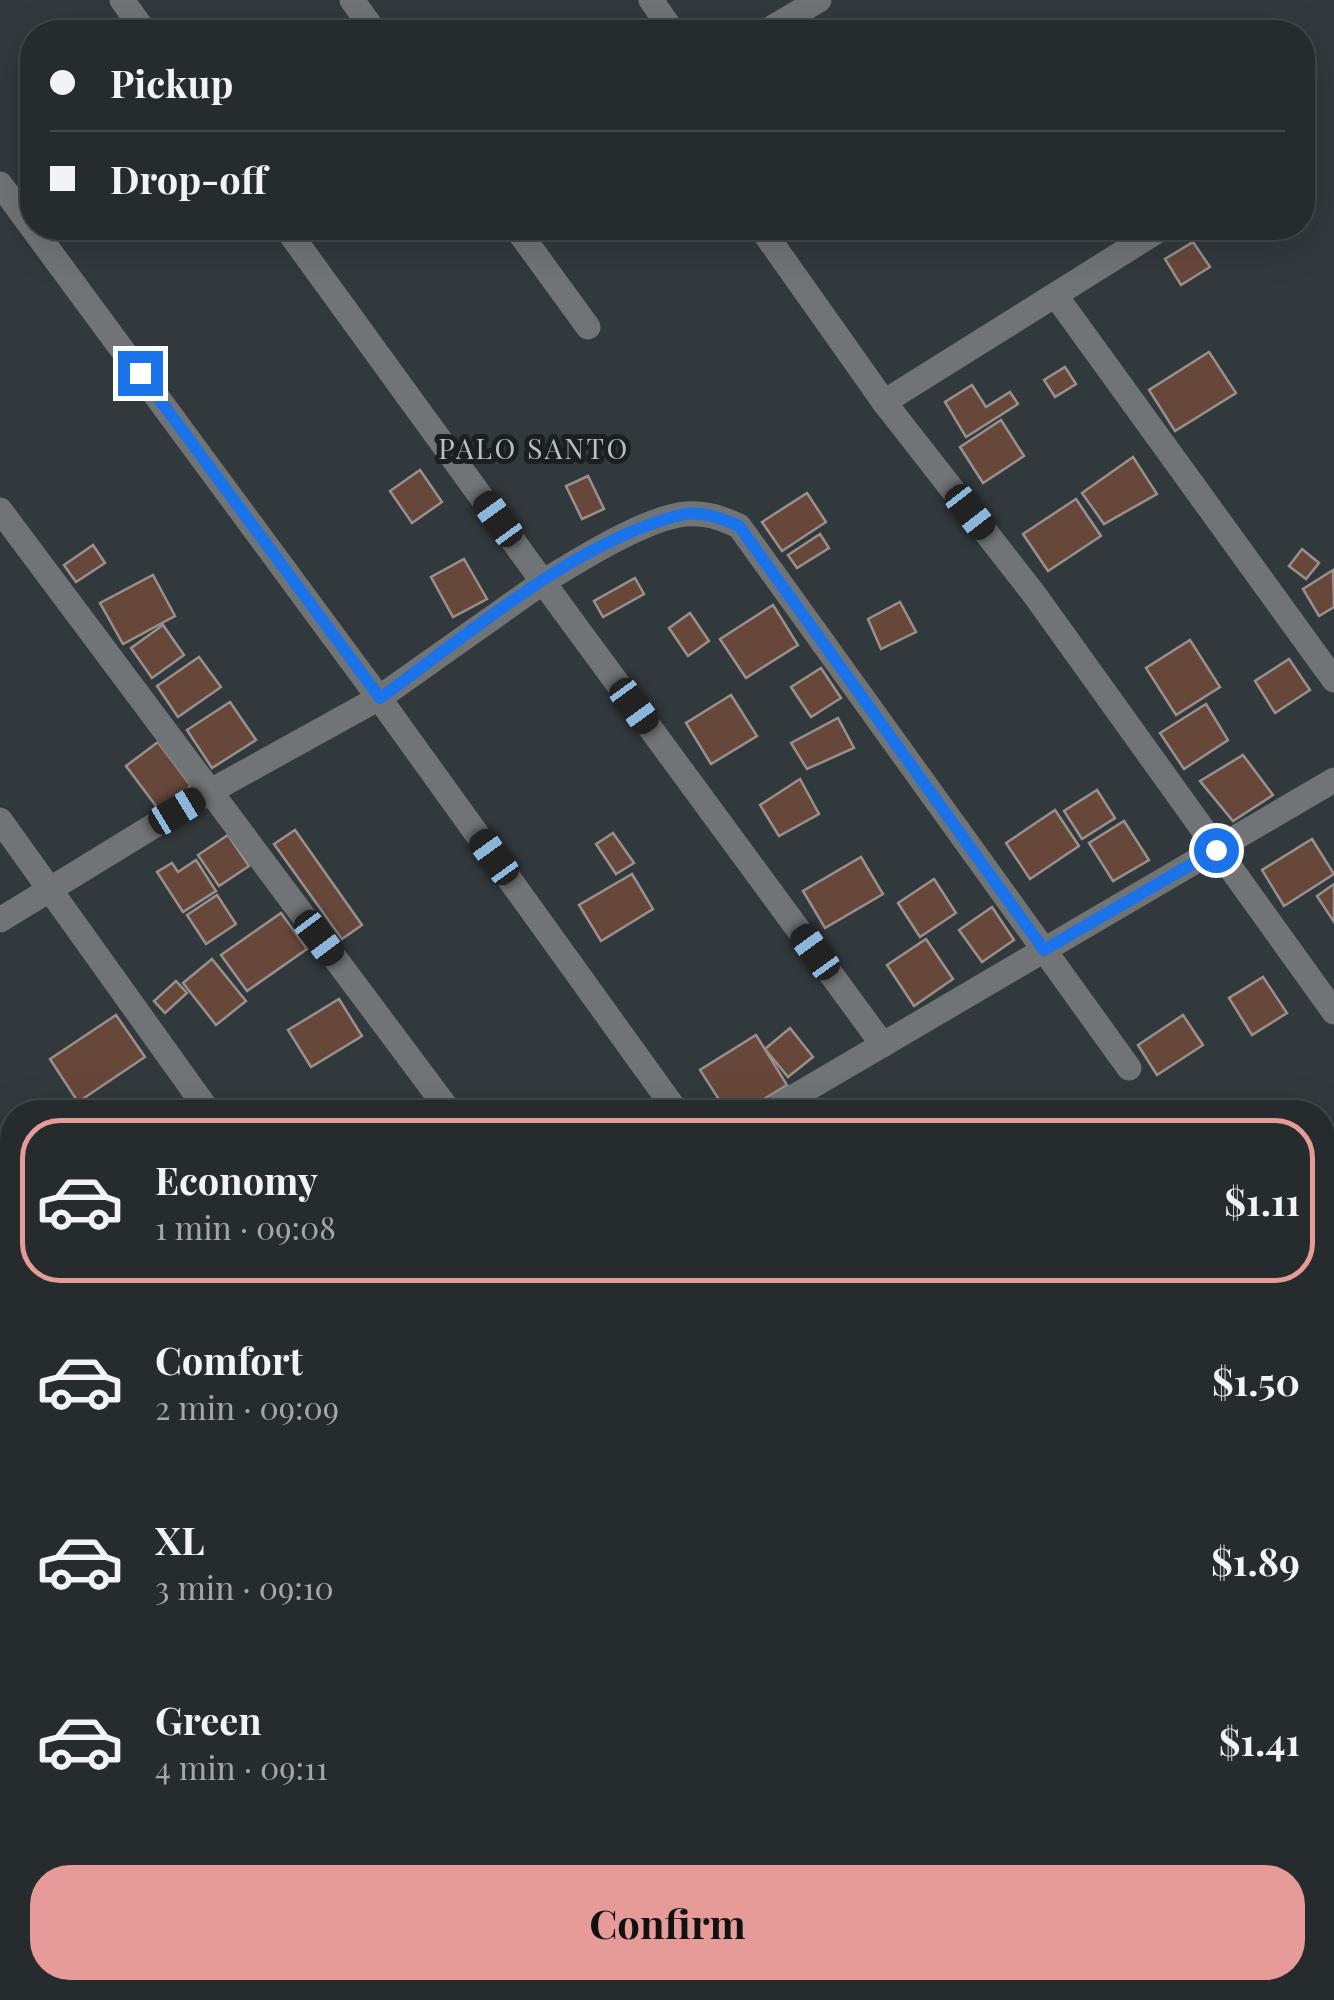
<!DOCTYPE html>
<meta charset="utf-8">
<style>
:root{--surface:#262b2e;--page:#2e3336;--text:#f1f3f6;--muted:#a4a7aa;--line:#42474a;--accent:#e69b98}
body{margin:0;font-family:"Playfair Display",serif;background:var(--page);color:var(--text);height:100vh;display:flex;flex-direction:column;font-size:38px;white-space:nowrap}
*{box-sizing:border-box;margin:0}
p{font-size:32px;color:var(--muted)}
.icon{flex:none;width:55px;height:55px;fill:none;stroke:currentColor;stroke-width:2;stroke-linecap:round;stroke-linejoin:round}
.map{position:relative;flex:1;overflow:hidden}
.details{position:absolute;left:0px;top:1100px;width:1335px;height:900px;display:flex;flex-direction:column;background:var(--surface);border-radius:40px 40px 0 0;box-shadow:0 10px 40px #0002,0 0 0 2px var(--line)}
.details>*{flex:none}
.banner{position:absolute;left:20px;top:20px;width:1295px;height:220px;border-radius:40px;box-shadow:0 10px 40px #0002,0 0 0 2px var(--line);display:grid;align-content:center;height:220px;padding:0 30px;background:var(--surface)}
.end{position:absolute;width:45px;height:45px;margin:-22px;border:12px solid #1a73e8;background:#fff;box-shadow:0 0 0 5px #fff}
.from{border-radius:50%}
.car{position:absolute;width:30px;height:60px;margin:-30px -15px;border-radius:12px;box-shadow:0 0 8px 2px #0007;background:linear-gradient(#222 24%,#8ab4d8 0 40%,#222 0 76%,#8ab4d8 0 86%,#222 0)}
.banner b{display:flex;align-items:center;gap:35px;height:95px;font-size:38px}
.banner b+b{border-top:2px solid var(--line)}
.banner i{width:25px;height:25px;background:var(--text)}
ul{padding:18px 0 0;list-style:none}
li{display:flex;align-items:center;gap:30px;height:165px;margin:0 20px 15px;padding:0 10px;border:5px solid transparent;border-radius:40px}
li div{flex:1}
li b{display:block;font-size:38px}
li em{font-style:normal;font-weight:700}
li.selected{border-color:var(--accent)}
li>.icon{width:90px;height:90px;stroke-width:1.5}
.button{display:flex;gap:20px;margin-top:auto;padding:20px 30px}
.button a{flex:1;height:115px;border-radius:40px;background:var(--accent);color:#111;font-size:40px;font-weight:700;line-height:115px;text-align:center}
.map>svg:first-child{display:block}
.building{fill:#67473a;stroke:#99908d;stroke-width:2.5}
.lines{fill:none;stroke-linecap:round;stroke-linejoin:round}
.minor{stroke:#717476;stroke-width:25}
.route{stroke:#1a73e8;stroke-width:12}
.labels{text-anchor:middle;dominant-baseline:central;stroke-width:10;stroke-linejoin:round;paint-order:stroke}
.neighbourhood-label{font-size:28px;letter-spacing:2.5px;fill:#b8c1c5;stroke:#1c1f21}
</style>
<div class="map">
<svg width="1334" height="2000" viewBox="0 0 1334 2000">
<rect width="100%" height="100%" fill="#32393d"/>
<g class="building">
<polygon points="1193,242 1210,267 1181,285 1165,259"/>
<polygon points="1209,352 1236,393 1175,431 1149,390"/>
<polygon points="1065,367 1076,384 1055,397 1044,380"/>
<polygon points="972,385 986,407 1010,392 1018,404 966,437 945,402"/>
<polygon points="1001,420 1024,456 983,483 960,447"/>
<polygon points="1133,457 1157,494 1104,524 1082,493"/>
<polygon points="420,470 442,502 412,523 390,491"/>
<polygon points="588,476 604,509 582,519 566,486"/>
<polygon points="807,493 826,522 782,551 762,522"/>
<polygon points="1076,499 1101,536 1048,571 1023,534"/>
<polygon points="820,534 829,548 797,568 788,555"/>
<polygon points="93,545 105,563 76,582 64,565"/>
<polygon points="1302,549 1319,563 1306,579 1289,566"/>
<polygon points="464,559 487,599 453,617 431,577"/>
<polygon points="1333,570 1334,607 1319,616 1303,589"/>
<polygon points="153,575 175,616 123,644 100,603"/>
<polygon points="635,578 644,594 603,617 594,601"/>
<polygon points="900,602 916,632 881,649 868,619"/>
<polygon points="773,605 798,645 746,678 720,639"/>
<polygon points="690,613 709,641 688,656 669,628"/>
<polygon points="163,625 184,655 152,678 131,648"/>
<polygon points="1190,640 1220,687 1176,715 1146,668"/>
<polygon points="199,657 221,687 178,717 157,686"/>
<polygon points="1289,659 1310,690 1275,713 1255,681"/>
<polygon points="821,668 841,698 811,717 791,687"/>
<polygon points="731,695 757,736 711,764 686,723"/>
<polygon points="230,702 256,740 212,768 187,730"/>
<polygon points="1206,704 1228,740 1184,769 1160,733"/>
<polygon points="838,718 854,748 807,769 791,743"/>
<polygon points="158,742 191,786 159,810 126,766"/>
<polygon points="1243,755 1273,795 1233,821 1200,781"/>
<polygon points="800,779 819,814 779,836 760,805"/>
<polygon points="1097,790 1115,818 1082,839 1064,811"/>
<polygon points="1055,810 1079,846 1030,879 1006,843"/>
<polygon points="1124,821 1149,860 1113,881 1089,843"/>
<polygon points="295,830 362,925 342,939 274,844"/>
<polygon points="613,833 634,863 616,874 596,844"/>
<polygon points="228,835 249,866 219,886 198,855"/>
<polygon points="1312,839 1334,874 1284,906 1262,870"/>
<polygon points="861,857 883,894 825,928 803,891"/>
<polygon points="196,860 216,891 183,912 157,872 172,863 178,872"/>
<polygon points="632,874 653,909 601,941 579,905"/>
<polygon points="934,879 956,913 920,937 898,903"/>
<polygon points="1334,884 1334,922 1317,896"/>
<polygon points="217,895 236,924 206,944 187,915"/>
<polygon points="992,907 1014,940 982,962 959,930"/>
<polygon points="281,913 307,949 247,991 221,955"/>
<polygon points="926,939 953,979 914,1006 887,965"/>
<polygon points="212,959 246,1001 216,1025 183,983"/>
<polygon points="1263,977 1287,1013 1252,1035 1229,998"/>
<polygon points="176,981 187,993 165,1013 154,1001"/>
<polygon points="339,999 362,1036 311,1067 288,1030"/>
<polygon points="116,1015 145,1057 78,1102 50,1059"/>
<polygon points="1183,1015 1203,1045 1157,1075 1138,1045"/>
<polygon points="790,1028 813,1057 788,1077 765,1049"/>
<polygon points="756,1035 787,1085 743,1112 727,1112 700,1070"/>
<polygon points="12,1381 12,1419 0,1425 0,1387"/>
<polygon points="1334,1572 1334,1627 1322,1610 1322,1580"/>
<polygon points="12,1674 12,1716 9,1717 0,1678"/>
<polygon points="10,1752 12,1773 0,1778 0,1757"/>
<polygon points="12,1841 12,1887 11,1888 0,1860 0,1846"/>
<polygon points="1322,1976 1334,2000 1295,2000 1292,1996 1305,1988 1322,1988"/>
<polygon points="96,1988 151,1988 153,1991 134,2000 70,2000"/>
<polygon points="358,1988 413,1988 415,1990 400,2000 366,2000"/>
<polygon points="649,1988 658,1988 666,2000 629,2000"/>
<polygon points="1193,1988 1207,1988 1216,2000 1175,2000"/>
</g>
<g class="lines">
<g class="minor">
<polyline points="122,0 145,32"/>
<polyline points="352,0 375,32"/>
<polyline points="651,0 673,32"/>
<polyline points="765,32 819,0"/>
<polyline points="0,184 379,698 543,582 883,1045"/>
<path d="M286,228L543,582C577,561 647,517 686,514C706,512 721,518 739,526L1129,1068"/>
<polyline points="516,228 588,327"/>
<polyline points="761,228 884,402"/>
<polyline points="1162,228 884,402 1034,594 1334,1012"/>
<polyline points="1056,296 1334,680"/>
<polyline points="0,510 450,1112"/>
<polyline points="0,820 209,1112"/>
<polyline points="0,920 209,792 379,698 677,1112"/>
<polyline points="768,1112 1334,780"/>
<polyline points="0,1145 12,1162"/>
<polyline points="0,1543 12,1564"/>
<polyline points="1322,1667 1334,1684"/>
<polyline points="1322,1808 1334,1799"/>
<polyline points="0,1925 12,1945"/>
<polyline points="39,1988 47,2000"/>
<polyline points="273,1988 281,2000"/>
<polyline points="545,1988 552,2000"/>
<polyline points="766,1988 774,2000"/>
<polyline points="995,1988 1003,2000"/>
<polyline points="1247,1988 1256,2000"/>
<polyline points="187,2000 216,1988"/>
<polyline points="1063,2000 1080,1988"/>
</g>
</g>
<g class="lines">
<path class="route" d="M140,373L380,698C468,635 574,542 680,515C700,510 721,518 739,526L1044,950L1216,850"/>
</g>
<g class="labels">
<g class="neighbourhood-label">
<text x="534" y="447">PALO SANTO</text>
</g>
</g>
</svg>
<i class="end from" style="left:1216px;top:850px"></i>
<i class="end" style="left:140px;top:373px"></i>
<i class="car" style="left:970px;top:512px;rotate:142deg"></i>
<i class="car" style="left:498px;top:519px;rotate:324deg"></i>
<i class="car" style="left:634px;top:706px;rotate:144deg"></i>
<i class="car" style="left:177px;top:811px;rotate:59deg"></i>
<i class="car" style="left:494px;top:857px;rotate:324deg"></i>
<i class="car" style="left:319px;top:938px;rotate:143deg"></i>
<i class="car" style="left:815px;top:952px;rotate:324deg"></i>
<div class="banner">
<b><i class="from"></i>Pickup</b>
<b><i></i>Drop-off</b>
</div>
<section class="details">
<ul>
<li class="selected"><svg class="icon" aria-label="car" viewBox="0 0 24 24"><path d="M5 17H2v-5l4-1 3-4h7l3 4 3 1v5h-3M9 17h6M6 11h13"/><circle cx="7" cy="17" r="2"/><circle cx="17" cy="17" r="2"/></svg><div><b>Economy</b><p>1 min · 09:08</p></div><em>$1.11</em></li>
<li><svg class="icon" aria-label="car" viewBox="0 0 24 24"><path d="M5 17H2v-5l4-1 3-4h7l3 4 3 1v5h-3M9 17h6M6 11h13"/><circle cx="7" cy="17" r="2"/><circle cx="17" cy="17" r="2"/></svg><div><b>Comfort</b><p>2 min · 09:09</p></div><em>$1.50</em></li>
<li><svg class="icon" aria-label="car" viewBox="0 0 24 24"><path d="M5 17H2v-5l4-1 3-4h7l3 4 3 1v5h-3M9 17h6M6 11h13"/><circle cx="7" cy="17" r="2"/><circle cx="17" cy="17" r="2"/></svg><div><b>XL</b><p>3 min · 09:10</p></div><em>$1.89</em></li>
<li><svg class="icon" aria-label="car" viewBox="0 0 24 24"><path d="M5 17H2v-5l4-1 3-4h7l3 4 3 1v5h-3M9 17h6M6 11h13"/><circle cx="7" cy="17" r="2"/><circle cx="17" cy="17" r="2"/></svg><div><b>Green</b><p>4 min · 09:11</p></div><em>$1.41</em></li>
</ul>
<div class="button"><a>Confirm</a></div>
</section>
</div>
